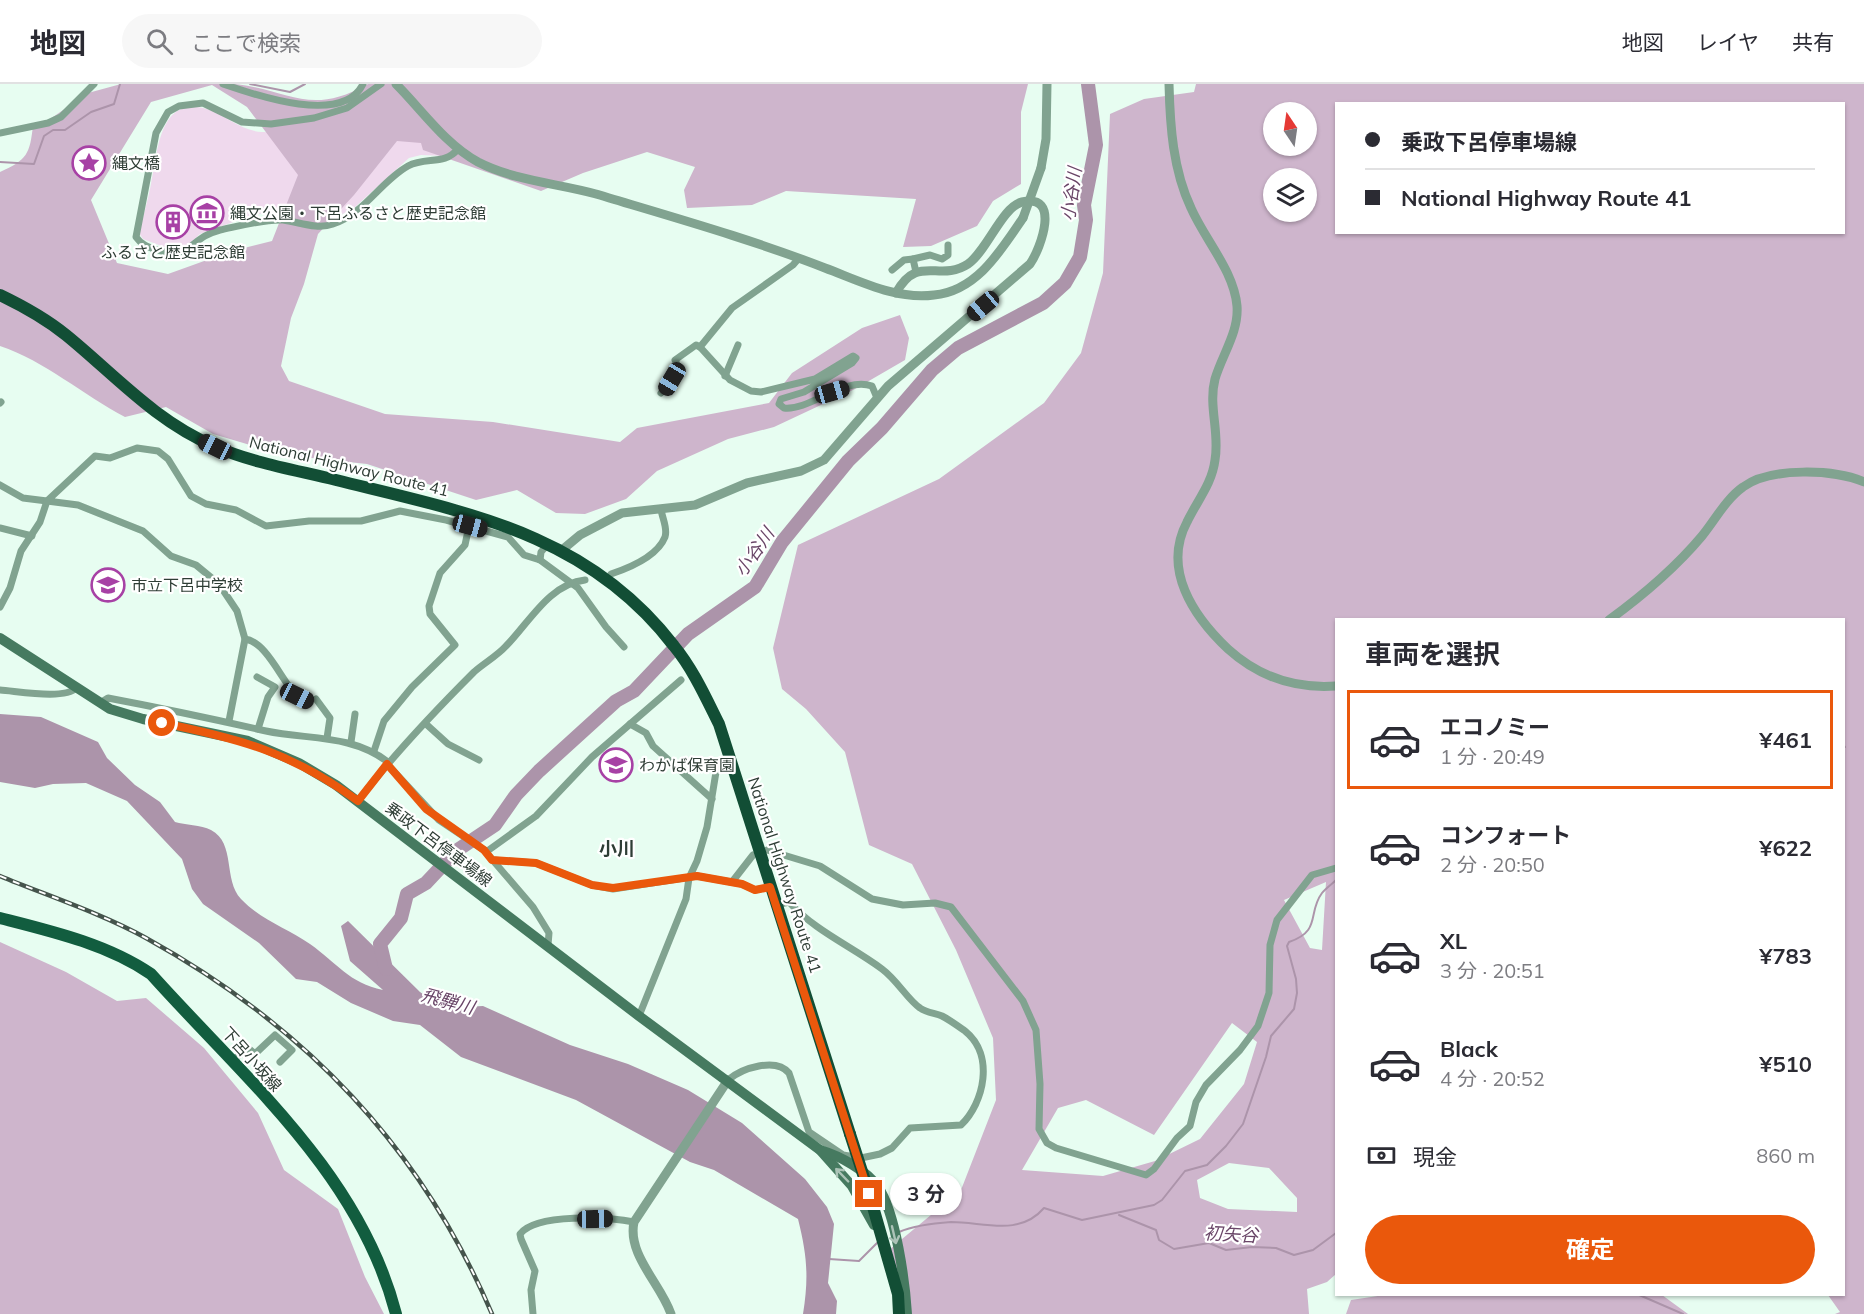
<!DOCTYPE html>
<html lang="ja">
<meta charset="utf-8">
<style>
:root{--surface:#fff;--page:#f7f7f7;--text:#2b2b33;--muted:#7c7c81;--line:#e1e1e2;--accent:#ea580c}
body{margin:0;font-family:Mulish,"Noto Sans JP",sans-serif;background:var(--page);color:var(--text);height:100vh;display:flex;flex-direction:column;font-size:22px;white-space:nowrap}
*{box-sizing:border-box;margin:0}
p{font-size:20px;color:var(--muted)}
.icon{flex:none;width:33px;height:33px;fill:none;stroke:currentColor;stroke-width:2;stroke-linecap:round;stroke-linejoin:round}
.map{position:relative;flex:1;overflow:hidden}
.drawer{position:absolute;left:1335px;top:534px;width:510px;height:678px;display:flex;flex-direction:column;background:var(--surface);border-radius:0px;box-shadow:0 2px 4px #0004}
.drawer>*{flex:none}
.hud{position:absolute;left:1335px;top:18px;width:510px;height:132px;border-radius:0px;box-shadow:0 2px 4px #0004;display:grid;align-content:center;height:132px;padding:0 30px;background:var(--surface)}
.needle{width:39px;rotate:347deg}
.fabs{position:absolute;left:1263px;top:18px;display:grid;gap:12px}
.fabs a{display:grid;place-items:center;width:54px;height:54px;border-radius:50%;background:var(--surface);box-shadow:0 2px 4px #0004;font-size:30px}
.end{position:absolute;width:27px;height:27px;margin:-14px;border:8px solid #ea580c;background:#fff;box-shadow:0 0 0 3px #fff}
.from{border-radius:50%}
.bubble{position:absolute;height:42px;border-radius:21px;background:var(--surface);box-shadow:0 2px 4px #0004;font-size:20px;font-weight:700;line-height:42px;text-align:center}
.car{position:absolute;width:18px;height:36px;margin:-18px -9px;border-radius:8px;box-shadow:0 0 4px 2px #0007;background:linear-gradient(#222 24%,#8ab4d8 0 40%,#222 0 76%,#8ab4d8 0 86%,#222 0)}
.hud b{display:flex;align-items:center;gap:21px;height:57px;font-size:22px}
.hud b+b{border-top:2px solid var(--line)}
.hud i{width:15px;height:15px;background:var(--text)}
ul{padding:0;list-style:none}
li{display:flex;align-items:center;gap:18px;height:99px;margin:0 12px 9px;padding:0 18px;border:3px solid transparent;border-radius:0px}
li div{flex:1}
li b{display:block;font-size:22px}
li em{font-style:normal;font-weight:700}
li.active{border-color:var(--accent)}
li>.icon{width:54px;height:54px;stroke-width:1.5}
h2{padding:0 30px;font-size:27px;line-height:72px}
.pay{display:flex;align-items:center;gap:15px;height:66px;padding:0 30px;font-size:22px}
.pay p{margin-inline-start:auto}
.primary-button{display:flex;gap:12px;margin-top:auto;padding:12px 30px}
.primary-button a{flex:1;height:69px;border-radius:36px;background:var(--accent);color:#fff;font-size:24px;font-weight:700;line-height:69px;text-align:center}
header{display:flex;align-items:center;gap:36px;box-sizing:border-box;height:84px;padding:0 30px;background:var(--surface);border-bottom:2px solid var(--line)}
header strong{font-size:28px}
nav{display:flex;gap:33px;margin-inline-start:auto;font-size:21px}
.search{width:420px;height:54px;background:var(--page);display:flex;align-items:center;gap:15px;box-sizing:border-box;padding:0 21px;border-radius:33px;color:var(--muted);font-size:22px}
.map>svg:first-child{display:block}
.green{fill:#efd9ed}
.forest{fill:#ceb5cc;fill-rule:evenodd}
.water{fill:#ac94aa}
.lines{fill:none;stroke-linecap:round;stroke-linejoin:round}
.stream{stroke:#ac94aa;stroke-width:2}
.river{stroke:#ac94aa;stroke-width:14}
.minor{stroke:#81a390;stroke-width:7}
.tertiary{stroke:#81a390;stroke-width:9}
.secondary{stroke:#467a60;stroke-width:10}
.primary{stroke:#125d3f;stroke-width:12}
.trunk{stroke:#124e35;stroke-width:12}
.rail-casing{stroke:#45544c;stroke-width:4.5}
.rail{stroke:#fff;stroke-width:2;stroke-dasharray:7;stroke-linecap:butt}
.tertiary-bridge{stroke:#81a390;stroke-width:9}
.trunk-bridge{stroke:#124e35;stroke-width:12}
.oneway{stroke:#acc3b7}
.route{stroke:#ea580c;stroke-width:8}
.labels{text-anchor:middle;dominant-baseline:central;stroke-width:4.5;stroke-linejoin:round;paint-order:stroke}
.poi-label{font-size:16px;fill:#2e3d35;stroke:#fff;text-anchor:start}
.street-label{font-size:16px;fill:#2e3d35;stroke:#fff}
.water-label{font-size:18px;font-style:italic;fill:#694567;stroke:#fff}
.neighbourhood-label{font-size:18px;font-weight:bold;fill:#2e3d35;stroke:#fff}
</style>
<header>
<strong>地図</strong>
<div class="search"><svg class="icon" aria-label="search" viewBox="0 0 24 24"><circle cx="10" cy="10" r="6"/><path d="M15 15l6 6"/></svg>ここで検索</div>
<nav><a>地図</a><a>レイヤ</a><a>共有</a></nav>
</header>
<div class="map">
<svg width="1864" height="1230" viewBox="0 0 1864 1230">
<rect width="100%" height="100%" fill="#e7fdf1"/>
<path class="green" d="M371,17L446,72L421,71L409,74L354,124L337,133L272,128L253,131L200,150L186,163L172,166L143,155L139,149C143,133 148,116 151,100C158,70 158,10 207,25C226,31 241,47 262,48C294,50 340,28 371,17Z"/>
<g class="forest">
<path d="M121,0C158,0 198,0 235,0C291,6 309,33 368,0H1028L1021,28V100L993,117L977,142L931,162L903,163L916,115L786,107L752,121L687,124L684,106L695,83L647,68L583,89L541,107L423,66L421,59L397,57L354,111L318,150L304,200L291,234L281,282L289,297L385,330L493,338L620,358L637,344L769,319L792,289L862,244L900,231L909,254L905,276L855,305L774,343L728,355L657,387L626,415L585,430L556,429L517,406L476,416L367,380L284,371L213,350L166,323L125,333C83,311 45,277 0,262V88C27,76 30,70 33,41L50,35L88,9ZM212,1L247,23L298,91L272,157L232,167L168,190L117,179L91,116L151,18Z"/>
<path d="M1196,0H1864V1230H1835L1840,1228L1828,1211L1844,1210V536H1336V1190L1327,1198L1307,1205L1309,1230H897L890,1165L961,1106L996,1016L993,954L956,866L912,780L869,761L845,668L806,625L782,605L773,564L798,461L939,395L1044,319L1081,269L1103,189L1110,30L1144,15L1194,8ZM1336,20H1844V148H1336ZM1274,28H1306V62H1274ZM1274,94H1306V128H1274ZM1326,798L1322,866L1310,864L1284,816ZM1232,939L1257,958L1244,1000L1200,1055L1155,1077L1103,1092L1022,1086L1058,1024L1086,1016L1154,1051ZM1229,1079L1269,1084L1297,1114V1128L1228,1125L1200,1114L1197,1096Z"/>
<polygon points="0,858 66,888 117,917 146,914 204,964 258,1029 284,1086 338,1125 365,1193 384,1230 0,1230"/>
<polygon points="1391,1210 1662,1211 1688,1230 1346,1230 1351,1216"/>
</g>
<path class="water" d="M0,630L41,633L98,658L107,674L135,701L160,718L175,738C185,741 201,741 211,746C236,759 223,796 241,815C261,836 287,844 310,860C337,879 349,899 383,906L350,877L341,842L348,837L420,908L443,924L483,922L570,961L628,980L688,1006L742,1039L805,1095L827,1123L834,1140L828,1199L837,1217L836,1230H803C809,1193 807,1171 798,1135L714,1086L690,1078L576,1016L461,973L420,941L393,937L351,919L317,898L296,895L259,859L203,820L192,805L182,775L127,717L86,699L53,700L35,704L0,698Z"/>
<g class="lines">
<g class="stream">
<polyline points="250,0 290,8 305,0"/>
<polyline points="0,78 34,80 44,52 53,46 65,46 91,28 114,20 120,0"/>
<polyline points="1844,662 1845,663"/>
<polyline points="1119,1131 1156,1146 1159,1156 1174,1165 1209,1159 1226,1166 1252,1163 1276,1164 1294,1171 1313,1166 1336,1149"/>
<path d="M899,1148C913,1142 936,1139 951,1138C984,1138 1019,1153 1044,1124L1082,1136L1154,1121L1162,1116L1185,1087L1207,1081L1226,1062L1243,1040L1266,973L1271,952L1294,925L1297,909L1296,895L1287,862L1289,858C1322,847 1307,829 1322,809C1326,804 1332,800 1336,796"/>
<polyline points="829,1175 859,1177 878,1158"/>
<polyline points="1637,1210 1683,1230"/>
</g>
<polyline class="river" points="386,885 380,860 401,834 407,810 426,799 456,767 495,741 516,711 539,687 616,617 634,607 688,550 755,503 782,458 848,377 882,344 932,286 958,264 1043,219 1065,199 1080,173 1086,136 1084,121 1096,61 1088,0"/>
<g class="minor">
<path d="M223,0C255,11 343,42 363,0"/>
<path d="M381,0L347,24L314,34L271,40L242,38L203,19L179,22L168,28L156,49L136,153C141,160 146,162 154,165C192,178 188,154 220,146C239,142 264,135 283,136C299,138 317,146 333,140C364,130 381,97 408,82C426,72 444,82 458,65"/>
<polyline points="0,49 48,39 61,33 94,0"/>
<path d="M799,174L793,181L732,224L700,263L730,296L751,307L761,308L815,295L853,272L856,274L852,279L804,308L781,315L779,320L784,324C810,327 844,292 872,302L877,314"/>
<polyline points="892,186 904,176 913,175"/>
<polyline points="916,188 913,175 930,171 942,175 948,171 948,161"/>
<polyline points="725,292 738,261"/>
<polyline points="661,309 679,285 675,276 696,261 700,263"/>
<polyline points="0,319 1,318"/>
<polyline points="0,401 23,414 47,417 40,438 21,467 10,504 0,523"/>
<polyline points="0,444 32,452"/>
<polyline points="540,476 541,468 549,459"/>
<path d="M611,490C629,484 657,473 665,453C668,444 662,434 661,425"/>
<path d="M245,555C267,558 282,598 297,612C300,615 306,617 310,619"/>
<polyline points="257,593 275,603 268,613 258,645"/>
<path d="M0,606C17,607 65,616 76,604"/>
<polyline points="316,615 330,634 327,654"/>
<path d="M100,619L108,614C161,624 213,635 266,647C309,656 351,650 388,678"/>
<polyline points="229,637 245,555 237,527 219,500 196,481 171,472 143,447 78,421 47,417 95,372 110,374 137,364 158,367 168,375 191,412 206,420 236,426 266,442 309,437 361,437 400,427 446,436 508,453 524,471 540,476 578,504 606,543 624,563"/>
<polyline points="426,640 448,660 479,676"/>
<polyline points="630,640 646,649 653,662 712,715"/>
<polyline points="351,658 355,630"/>
<polyline points="374,667 384,637 412,603 455,561 430,530 429,522 440,489 465,461 469,442"/>
<polyline points="387,680 439,736 484,766 533,823 549,849 548,861"/>
<path d="M358,717C393,671 433,629 474,588C484,579 497,572 506,562C529,539 549,500 585,496"/>
<polyline points="767,766 820,782 872,815 903,821 935,819 951,823 1023,917 1036,946 1040,1000 1039,1045 1047,1059 1056,1064 1146,1091 1154,1085 1177,1054 1190,1042 1196,1018 1206,1001 1240,966 1258,942 1269,909 1270,861 1277,836 1312,791 1336,784"/>
<polyline points="486,768 536,732 592,673 681,596"/>
<polyline points="492,776 536,779 592,801 613,805 697,792 742,800 755,806 770,803"/>
<polyline points="732,798 753,771"/>
<polyline points="639,932 686,815 689,794 697,777 707,743 716,688 731,674"/>
<polyline points="232,977 248,964 255,970 275,951 292,966 280,978"/>
<path d="M728,996C742,984 776,973 789,989L809,1048L843,1071L861,1074L880,1070L892,1064L910,1044L961,1041C984,1019 995,971 965,947C958,942 950,936 942,932C935,929 927,929 920,924C908,916 897,896 882,885C851,862 815,847 789,818L776,821"/>
<path d="M533,1230L531,1206L535,1187L521,1155L520,1150C536,1129 609,1133 634,1138"/>
</g>
<g class="tertiary">
<path d="M396,0C422,26 445,60 478,78C515,97 556,99 596,110C672,133 751,155 825,184C860,197 896,216 934,211C977,207 1001,166 1023,134"/>
<path d="M1169,0C1170,42 1173,86 1191,124C1205,156 1234,187 1237,222C1239,248 1222,271 1215,295C1208,322 1220,349 1215,376C1212,400 1197,417 1187,438C1162,485 1193,532 1228,565C1259,593 1295,605 1336,602"/>
<polyline points="1041,84 1046,55 1047,0"/>
<path d="M562,466L580,451L622,429L695,421L747,399L801,387L824,376L888,302L1030,180C1041,164 1061,109 1022,118C1002,123 987,167 968,180C939,199 918,169 896,209"/>
<path d="M1609,536C1642,512 1676,483 1702,452C1715,436 1726,415 1743,403C1770,383 1835,385 1864,398"/>
<path d="M671,1230C661,1200 627,1171 634,1138L728,996"/>
</g>
<g class="secondary">
<polyline points="0,554 110,625 143,635 248,657 299,679 336,701 639,932 820,1066 852,1102 874,1141"/>
<path d="M820,1066C840,1072 866,1086 878,1103C896,1129 905,1198 907,1230"/>
</g>
<path class="primary" d="M0,834C51,847 107,860 151,890C244,994 360,1090 396,1230"/>
<g class="trunk">
<path d="M0,211C23,222 45,234 66,251C114,290 155,337 214,362C252,379 296,386 336,396C465,428 588,449 674,562C693,585 706,614 719,640L850,1050"/>
<polyline points="869,1109 898,1210 899,1230"/>
</g>
<g class="rail-casing">
<path id="rail" d="M0,792C46,811 103,830 146,854C305,942 421,1063 492,1230"/>
</g>
<use href="#rail" class="rail"/>
<polyline class="tertiary-bridge" points="1023,134 1041,84"/>
<polyline class="trunk-bridge" points="850,1050 869,1109"/>
</g>
<defs><path id="oneway-shaft" d="M-6 0H5M1.5-3L5.5 0L1.5 3" fill="none" stroke-width="1.6" stroke-linecap="round" stroke-linejoin="round" transform="scale(1.5)"/></defs>
<g class="oneway">
<use href="#oneway-shaft" transform="translate(842 1091) rotate(-134)"/>
<use href="#oneway-shaft" transform="translate(894 1151) rotate(77)"/>
</g>
<g class="lines">
<path class="route" d="M162,639C242,655 292,669 358,717L387,680L426,725L484,766L492,776L536,779L592,801L613,804L697,792L742,800L755,806L770,803L869,1110"/>
</g>
<defs>
<g id="sight-ring" transform="scale(1.725)"><circle r="9.5" fill="#fff" stroke="#a741a5" stroke-width="1.5"/><path d="M0-6L1.8-2.2L6-1.7L2.9 1.2L3.7 5.4L0 3.3L-3.7 5.4L-2.9 1.2L-6-1.7L-1.8-2.2Z" fill="#a741a5"/></g>
<g id="museum-ring" transform="scale(1.725)"><circle r="9.5" fill="#fff" stroke="#a741a5" stroke-width="1.5"/><path d="M0-6L6-3V-2H-6V-3ZM-5-1h2V3h-2ZM-1-1h2V3h-2ZM3-1h2V3H3ZM-6 4H6V6H-6Z" fill="#a741a5"/></g>
<g id="building-ring" transform="scale(1.725)"><circle r="9.5" fill="#fff" stroke="#a741a5" stroke-width="1.5"/><path d="M-4-6H4V6H1V3H-1V6H-4ZM-2.5-4.3h1.7v1.8h-1.7ZM.8-4.3h1.7v1.8H.8ZM-2.5-1h1.7V.8h-1.7ZM.8-1h1.7V.8H.8Z" fill="#a741a5"/></g>
<g id="school-ring" transform="scale(1.725)"><circle r="9.5" fill="#fff" stroke="#a741a5" stroke-width="1.5"/><path d="M0-5L7-2L0 1L-7-2ZM-4 1L0 2.5L4 1V4Q0 6-4 4Z" fill="#a741a5"/></g>
</defs>
<g fill-rule="evenodd">
<use href="#sight-ring" x="89" y="79"/>
<use href="#museum-ring" x="207" y="129"/>
<use href="#building-ring" x="173" y="138"/>
<use href="#school-ring" x="108" y="501"/>
<use href="#school-ring" x="616" y="681"/>
</g>
<g class="labels">
<g class="poi-label">
<text x="112" y="79">縄文橋</text>
<text x="230" y="129">縄文公園・下呂ふるさと歴史記念館</text>
<text x="173" y="168" text-anchor="middle">ふるさと歴史記念館</text>
<text x="131" y="501">市立下呂中学校</text>
<text x="639" y="681">わかば保育園</text>
</g>
<g class="street-label">
<text transform="translate(349 382) rotate(14)">National Highway Route 41</text>
<text transform="translate(439 760) rotate(37)">乗政下呂停車場線</text>
<text transform="translate(785 791) rotate(72)">National Highway Route 41</text>
<text transform="translate(252 975) rotate(48)">下呂小坂線</text>
</g>
<g class="water-label">
<text transform="translate(1071 110) rotate(-82)">小谷川</text>
<text transform="translate(754 468) rotate(-55)">小谷川</text>
<text transform="translate(448 917) rotate(15)">飛騨川</text>
<text transform="translate(1231 1150) rotate(3)">初矢谷</text>
</g>
<g class="neighbourhood-label">
<text x="617" y="764">小川</text>
</g>
</g>
</svg>
<div class="fabs">
<a><svg class="needle" viewBox="-14 -14 28 28"><path d="M0-13l5 13h-10z" fill="#e53935"/><path d="M0 13l5-13h-10z" fill="#7c7c81"/></svg></a>
<a><svg class="icon" aria-label="layers" viewBox="0 0 24 24"><path d="M12 4l9 5-9 5-9-5zM3 14l9 5 9-5"/></svg></a>
</div>
<i class="end from" style="left:162px;top:639px"></i>
<i class="end" style="left:869px;top:1110px"></i>
<div class="bubble" style="left:890px;top:1089px;width:72px">3 分</div>
<i class="car" style="left:983px;top:222px;rotate:230deg"></i>
<i class="car" style="left:672px;top:295px;rotate:211deg"></i>
<i class="car" style="left:832px;top:308px;rotate:74deg"></i>
<i class="car" style="left:215px;top:363px;rotate:296deg"></i>
<i class="car" style="left:470px;top:442px;rotate:105deg"></i>
<i class="car" style="left:297px;top:612px;rotate:116deg"></i>
<i class="car" style="left:595px;top:1135px;rotate:89deg"></i>
<div class="hud">
<b><i class="from"></i>乗政下呂停車場線</b>
<b><i></i>National Highway Route 41</b>
</div>
<section class="drawer">
<h2>車両を選択</h2>
<ul>
<li class="active"><svg class="icon" aria-label="car" viewBox="0 0 24 24"><path d="M5 17H2v-5l4-1 3-4h7l3 4 3 1v5h-3M9 17h6M6 11h13"/><circle cx="7" cy="17" r="2"/><circle cx="17" cy="17" r="2"/></svg><div><b>エコノミー</b><p>1 分 · 20:49</p></div><em>¥461</em></li>
<li><svg class="icon" aria-label="car" viewBox="0 0 24 24"><path d="M5 17H2v-5l4-1 3-4h7l3 4 3 1v5h-3M9 17h6M6 11h13"/><circle cx="7" cy="17" r="2"/><circle cx="17" cy="17" r="2"/></svg><div><b>コンフォート</b><p>2 分 · 20:50</p></div><em>¥622</em></li>
<li><svg class="icon" aria-label="car" viewBox="0 0 24 24"><path d="M5 17H2v-5l4-1 3-4h7l3 4 3 1v5h-3M9 17h6M6 11h13"/><circle cx="7" cy="17" r="2"/><circle cx="17" cy="17" r="2"/></svg><div><b>XL</b><p>3 分 · 20:51</p></div><em>¥783</em></li>
<li><svg class="icon" aria-label="car" viewBox="0 0 24 24"><path d="M5 17H2v-5l4-1 3-4h7l3 4 3 1v5h-3M9 17h6M6 11h13"/><circle cx="7" cy="17" r="2"/><circle cx="17" cy="17" r="2"/></svg><div><b>Black</b><p>4 分 · 20:52</p></div><em>¥510</em></li>
</ul>
<div class="pay"><svg class="icon" aria-label="cash" viewBox="0 0 24 24"><path d="M3 7h18v10H3z"/><circle cx="12" cy="12" r="2"/></svg>現金<p>860 m</p></div>
<div class="primary-button"><a>確定</a></div>
</section>
</div>
